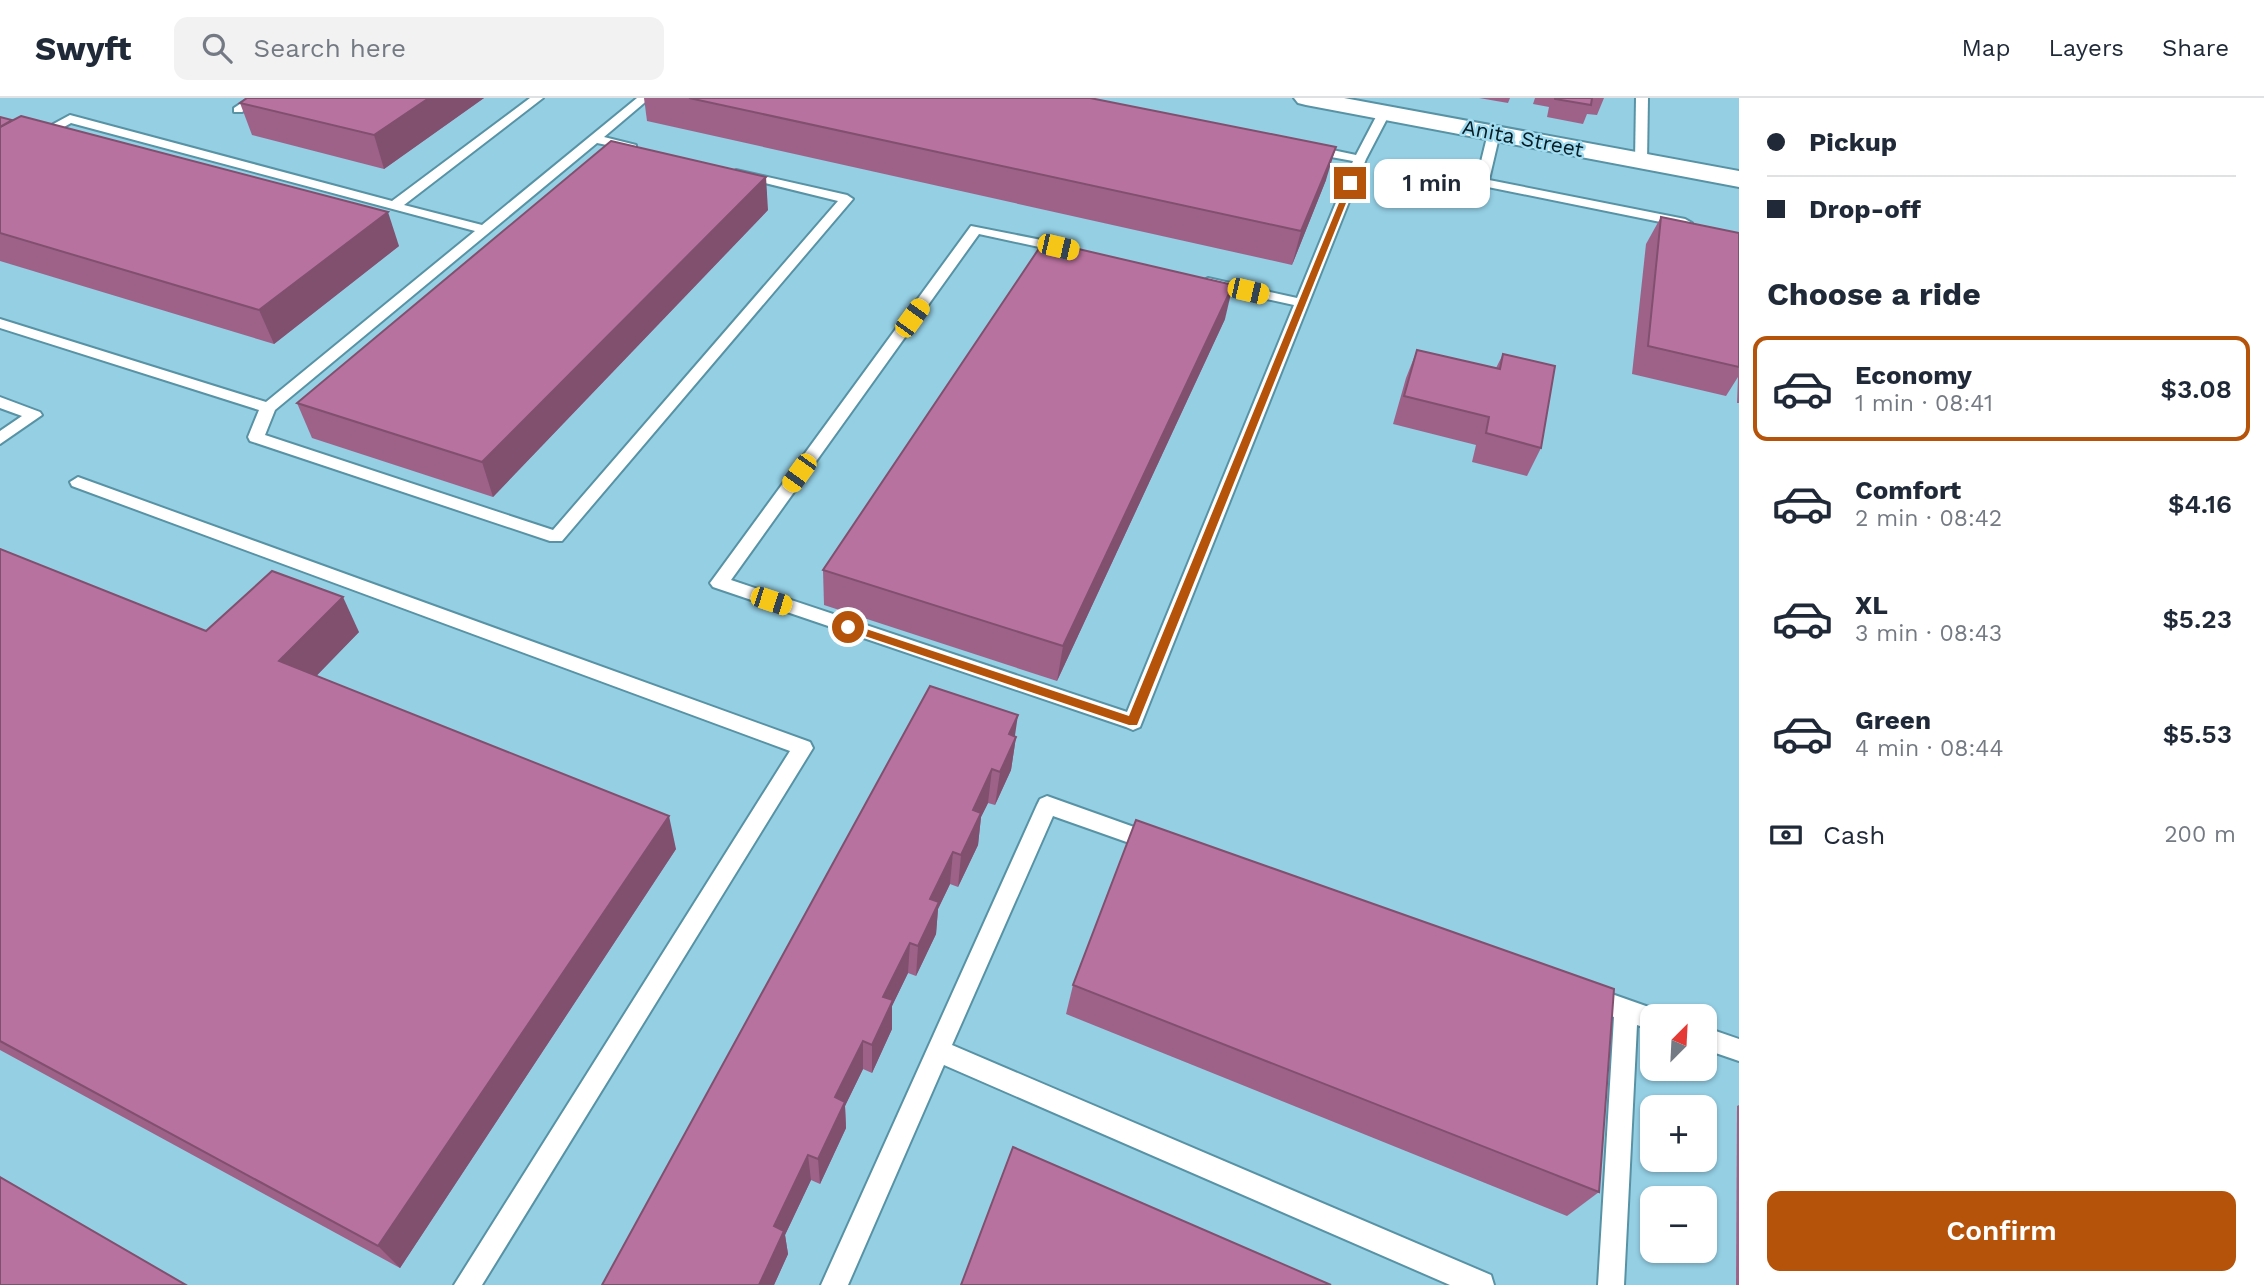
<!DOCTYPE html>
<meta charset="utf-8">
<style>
:root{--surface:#fff;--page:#f2f2f3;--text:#1f2937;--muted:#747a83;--line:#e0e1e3;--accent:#b45309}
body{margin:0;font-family:"Work Sans",sans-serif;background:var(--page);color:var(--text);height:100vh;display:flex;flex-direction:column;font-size:26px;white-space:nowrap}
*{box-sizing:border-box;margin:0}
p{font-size:23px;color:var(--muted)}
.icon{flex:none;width:38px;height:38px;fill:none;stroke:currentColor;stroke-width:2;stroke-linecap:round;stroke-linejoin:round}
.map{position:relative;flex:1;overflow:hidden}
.side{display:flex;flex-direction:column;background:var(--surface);width:525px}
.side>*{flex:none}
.banner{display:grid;align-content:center;height:154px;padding:0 28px;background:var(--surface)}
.needle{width:46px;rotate:24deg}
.controls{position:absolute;left:1640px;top:906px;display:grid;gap:14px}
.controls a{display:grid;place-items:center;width:77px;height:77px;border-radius:14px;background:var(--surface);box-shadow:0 2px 5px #0004;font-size:35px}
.end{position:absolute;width:32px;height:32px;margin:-16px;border:9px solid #b45309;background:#fff;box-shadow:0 0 0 4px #fff}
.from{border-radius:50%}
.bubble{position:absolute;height:49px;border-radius:14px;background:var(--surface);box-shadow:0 2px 5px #0004;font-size:23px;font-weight:600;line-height:49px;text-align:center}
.car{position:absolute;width:21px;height:42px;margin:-21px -10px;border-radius:9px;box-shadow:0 0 5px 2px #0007;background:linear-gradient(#f5c518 24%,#345 0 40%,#f5c518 0 76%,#345 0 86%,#f5c518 0)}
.banner b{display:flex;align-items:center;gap:24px;height:66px;font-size:26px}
.banner b+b{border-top:2px solid var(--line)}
.banner i{width:18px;height:18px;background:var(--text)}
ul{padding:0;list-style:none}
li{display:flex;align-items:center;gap:21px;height:105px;margin:0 14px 10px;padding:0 14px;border:4px solid transparent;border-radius:14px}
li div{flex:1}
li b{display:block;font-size:26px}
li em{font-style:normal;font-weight:600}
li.active{border-color:var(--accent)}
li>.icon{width:63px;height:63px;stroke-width:1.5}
h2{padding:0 28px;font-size:32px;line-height:84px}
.pay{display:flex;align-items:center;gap:18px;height:77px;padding:0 28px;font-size:26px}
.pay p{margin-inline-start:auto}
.button{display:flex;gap:14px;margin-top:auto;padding:14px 28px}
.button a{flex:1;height:80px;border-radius:14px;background:var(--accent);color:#fff;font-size:28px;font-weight:600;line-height:80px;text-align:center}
header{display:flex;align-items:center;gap:42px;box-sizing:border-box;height:98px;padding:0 35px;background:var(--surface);border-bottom:2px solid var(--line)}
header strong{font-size:33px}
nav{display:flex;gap:38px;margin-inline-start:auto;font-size:24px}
.search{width:490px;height:63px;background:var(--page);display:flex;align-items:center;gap:18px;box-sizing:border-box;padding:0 24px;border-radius:14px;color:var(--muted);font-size:26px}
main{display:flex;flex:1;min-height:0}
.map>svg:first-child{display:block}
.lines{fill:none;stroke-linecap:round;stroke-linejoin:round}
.service-casing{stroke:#5892a5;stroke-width:4}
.tertiary-casing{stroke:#5892a5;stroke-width:4}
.service{fill:#fff;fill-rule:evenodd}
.tertiary{fill:#fff;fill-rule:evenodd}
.wall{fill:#9e6289}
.shaded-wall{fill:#81506f}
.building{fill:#b8729f;stroke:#81506f;stroke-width:2}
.route{fill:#b45309}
.labels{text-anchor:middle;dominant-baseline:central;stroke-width:5;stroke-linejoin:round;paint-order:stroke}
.far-street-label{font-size:21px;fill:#041c23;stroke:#a1dcf1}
</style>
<header>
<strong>Swyft</strong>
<div class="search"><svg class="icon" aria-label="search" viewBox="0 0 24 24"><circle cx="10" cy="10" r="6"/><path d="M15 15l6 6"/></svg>Search here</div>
<nav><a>Map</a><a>Layers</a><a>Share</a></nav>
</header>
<main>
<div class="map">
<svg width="1739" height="1187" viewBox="0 0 1739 1187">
<rect width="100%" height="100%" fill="#94cfe4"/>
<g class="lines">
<g class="service-casing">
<g id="service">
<polygon points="249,0 263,0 242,14 234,14 234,10"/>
<polygon points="530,0 543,0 404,107 482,127 637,0 650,0 604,39 636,47 636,53 597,45 275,312 265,337 553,432 838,103 736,78 736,72 847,97 853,101 562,443 550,443 250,343 248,339 259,312 0,230 0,221 266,304 475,133 71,25 4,63 0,64 0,55 70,17 392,103"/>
<polygon points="1636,0 1648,0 1647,63 1641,67 1635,63"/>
<polygon points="1384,11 1390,15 1366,61 1140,629 1133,632 1126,629 713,489 710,485 713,481 971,128 1072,148 1074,151 1067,155 979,136 731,482 1127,614 1294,207 1203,187 1201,184 1208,180 1297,200 1353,63 1309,55 1303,51 1309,47 1356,57 1378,15"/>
<polygon points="1494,31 1500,35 1489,82 1685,121 1692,125 1685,129 1478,87 1476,84 1488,35"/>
<polygon points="0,299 40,314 42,317 0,346 0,333 22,318 0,310"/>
<polygon points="78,379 810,644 813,650 482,1187 454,1187 790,653 72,388 70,384"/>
<polygon points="1047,698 1162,739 1166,745 1162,751 1155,754 1053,718 952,947 1491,1177 1494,1187 1450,1187 944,967 848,1187 821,1187 1037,707 1040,701"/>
<polygon points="1589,888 1660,913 1663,919 1652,919 1652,932 1637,927 1624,1187 1598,1187 1614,919 1581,907 1577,899 1581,891"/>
<polygon points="1704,929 1739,941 1739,963 1704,951"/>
</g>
</g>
<g class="tertiary-casing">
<polygon id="tertiary" points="1294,0 1344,0 1739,73 1739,89 1306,7 1298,5"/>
</g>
<use href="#service" class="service"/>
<use href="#tertiary" class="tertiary"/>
</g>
<g class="wall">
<polygon points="247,0 484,0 384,71 252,37 240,5"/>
<polygon points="644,0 1090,0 1326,82 1292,167 647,23"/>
<polygon points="1479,0 1510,0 1508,5"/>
<polygon points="1535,0 1604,0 1597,17 1587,16 1583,26 1547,19 1549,9 1533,6"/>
<polygon points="0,19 399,148 274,246 0,163"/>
<polygon points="768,112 493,399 312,340 297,305"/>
<polygon points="1661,119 1739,135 1739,305 1737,305 1738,279 1726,298 1632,276 1646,146"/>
<polygon points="1225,221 1057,583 824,507 823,472"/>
<polygon points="1417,252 1496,270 1503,256 1541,350 1527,378 1472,364 1476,347 1393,326 1406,280"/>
<polygon points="0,451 206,533 359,534 316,578 676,751 400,1170 0,952"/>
<polygon points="1015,638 1016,639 1011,672 995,707 988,705 981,719 978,747 958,789 950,786 938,811 936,836 916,878 908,875 892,908 892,931 872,975 863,971 845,1008 846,1030 820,1086 811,1082 785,1137 788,1156 774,1187 602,1187"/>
<polygon points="1073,887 1599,1094 1567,1118 1066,916"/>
<polygon points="1739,1007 1739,1187 1736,1187 1737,1008"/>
</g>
<g class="shaded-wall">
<polygon points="429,0 484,0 384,71 374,37"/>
<polygon points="1336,49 1326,82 1292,167 1301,133"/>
<polygon points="766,79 768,112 493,399 482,364"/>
<polygon points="388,114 399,148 274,246 259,212"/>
<polygon points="1233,187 1225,221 1057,583 1063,548"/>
<polygon points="343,499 359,534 297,598 279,563"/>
<polygon points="1018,617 1014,644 1016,639 1011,672 995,707 1000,674 1009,636"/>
<polygon points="992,671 988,705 981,719 978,747 958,789 961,757 973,712"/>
<polygon points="669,718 676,751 400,1170 378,1148"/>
<polygon points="953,754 950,786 938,811 936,836 916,878 918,848 930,801"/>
<polygon points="910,845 908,875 892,908 892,931 872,975 872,947 883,899"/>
<polygon points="863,943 863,971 845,1008 846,1030 820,1086 818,1061 835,999"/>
<polygon points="808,1057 811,1082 785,1137 788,1156 774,1187 759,1187 774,1128"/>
</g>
<g class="building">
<polygon points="247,0 429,0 374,37 240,5"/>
<polygon points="689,0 1090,0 1336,49 1301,133"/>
<polygon points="1555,0 1592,0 1591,7 1555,1"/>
<polygon points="21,18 388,114 259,212 0,135 0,29"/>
<polygon points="0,19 12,22 0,29"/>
<polygon points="611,43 766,79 482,364 297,305"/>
<polygon points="1661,119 1739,135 1739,269 1648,248"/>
<polygon points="1044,143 1233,187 1063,548 823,472"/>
<polygon points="1417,252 1500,271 1503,256 1555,268 1541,350 1486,335 1489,319 1404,298"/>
<polygon points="0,451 206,533 272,473 343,499 279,563 669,718 378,1148 0,943"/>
<polygon points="930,588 1018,617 1009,636 1016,639 1000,674 992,671 973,712 981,715 961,757 953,754 930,801 939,804 918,848 910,845 883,899 893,902 872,947 863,943 835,999 845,1004 818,1061 808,1057 774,1128 784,1133 759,1187 602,1187"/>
<polygon points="1136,722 1614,891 1599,1094 1073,887"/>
<polygon points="1013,1049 1331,1187 961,1187"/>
<polygon points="0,1079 186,1187 0,1187"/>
</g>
<polygon class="route" points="1348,83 1354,85 1137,627 1129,627 844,531 844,526 848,525 1129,618"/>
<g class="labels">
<g class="far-street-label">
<text transform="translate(1523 40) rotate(11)">Anita Street</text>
</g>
</g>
</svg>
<div class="controls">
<a><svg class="needle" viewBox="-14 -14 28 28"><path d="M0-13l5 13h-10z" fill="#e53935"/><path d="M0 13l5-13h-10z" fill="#747a83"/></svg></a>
<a>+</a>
<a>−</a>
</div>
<i class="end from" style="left:848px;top:529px"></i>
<i class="end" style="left:1350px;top:85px"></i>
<div class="bubble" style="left:1374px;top:61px;width:116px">1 min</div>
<i class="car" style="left:1058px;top:149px;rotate:103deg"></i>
<i class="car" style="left:1248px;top:193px;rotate:103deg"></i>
<i class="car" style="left:912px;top:220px;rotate:36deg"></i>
<i class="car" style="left:799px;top:375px;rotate:216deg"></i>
<i class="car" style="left:771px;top:503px;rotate:108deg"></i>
</div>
<section class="side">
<div class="banner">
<b><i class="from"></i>Pickup</b>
<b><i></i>Drop-off</b>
</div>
<h2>Choose a ride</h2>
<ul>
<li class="active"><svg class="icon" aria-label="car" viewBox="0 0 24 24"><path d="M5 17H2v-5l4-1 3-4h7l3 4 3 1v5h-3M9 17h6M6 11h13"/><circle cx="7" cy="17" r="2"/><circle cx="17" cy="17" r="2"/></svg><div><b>Economy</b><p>1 min · 08:41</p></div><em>$3.08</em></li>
<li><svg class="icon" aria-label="car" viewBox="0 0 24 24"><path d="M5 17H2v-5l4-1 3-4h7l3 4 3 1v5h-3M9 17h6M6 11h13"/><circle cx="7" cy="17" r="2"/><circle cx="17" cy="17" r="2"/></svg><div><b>Comfort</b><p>2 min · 08:42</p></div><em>$4.16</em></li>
<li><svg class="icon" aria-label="car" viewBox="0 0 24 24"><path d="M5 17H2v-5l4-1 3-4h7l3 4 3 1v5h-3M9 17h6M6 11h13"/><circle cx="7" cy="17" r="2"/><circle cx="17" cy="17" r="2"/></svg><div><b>XL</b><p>3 min · 08:43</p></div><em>$5.23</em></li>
<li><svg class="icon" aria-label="car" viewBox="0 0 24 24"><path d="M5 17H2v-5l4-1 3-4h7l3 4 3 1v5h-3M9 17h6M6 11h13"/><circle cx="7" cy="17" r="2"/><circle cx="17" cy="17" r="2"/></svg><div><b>Green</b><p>4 min · 08:44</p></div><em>$5.53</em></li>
</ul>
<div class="pay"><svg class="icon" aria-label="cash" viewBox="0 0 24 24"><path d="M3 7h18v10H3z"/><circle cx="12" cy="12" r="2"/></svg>Cash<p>200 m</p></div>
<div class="button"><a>Confirm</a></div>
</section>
</main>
